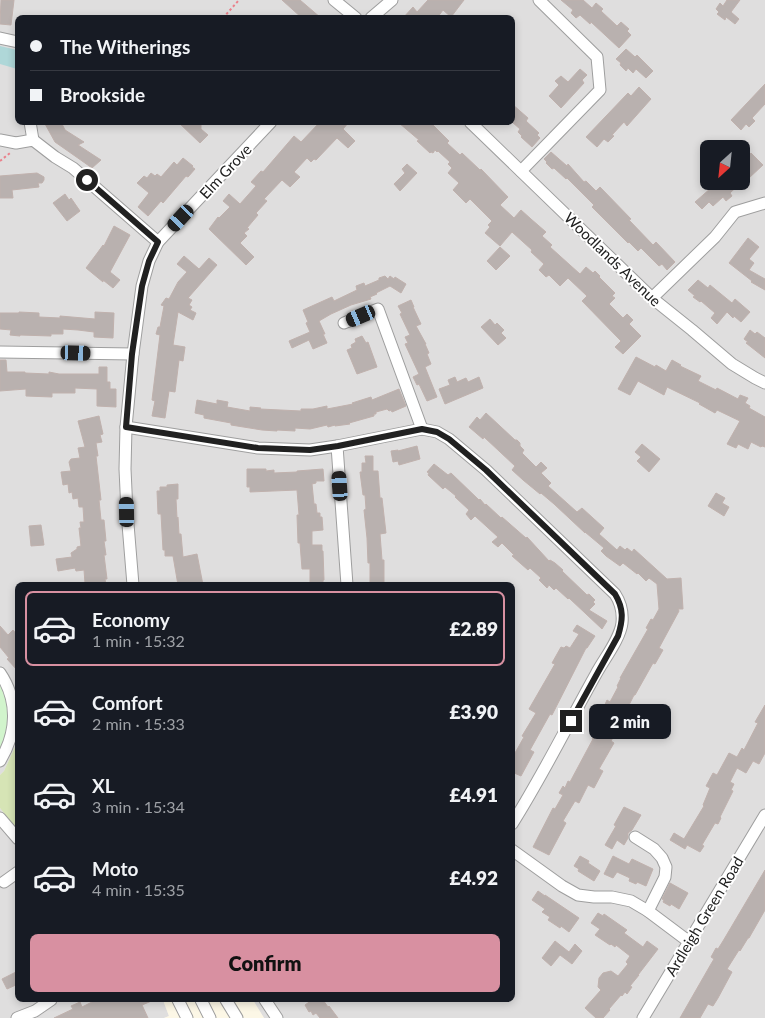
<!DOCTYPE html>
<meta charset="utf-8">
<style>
:root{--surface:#171b24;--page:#242831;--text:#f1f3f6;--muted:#9ea1a6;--line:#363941;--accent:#d890a1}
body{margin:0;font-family:Lato,sans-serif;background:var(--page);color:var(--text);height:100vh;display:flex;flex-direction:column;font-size:19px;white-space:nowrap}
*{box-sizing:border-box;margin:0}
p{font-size:16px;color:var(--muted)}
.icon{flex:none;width:28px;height:28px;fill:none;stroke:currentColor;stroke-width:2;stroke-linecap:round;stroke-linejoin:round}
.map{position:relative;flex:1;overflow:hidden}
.details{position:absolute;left:15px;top:582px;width:500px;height:420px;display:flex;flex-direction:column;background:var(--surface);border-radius:8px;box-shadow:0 2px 8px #0003}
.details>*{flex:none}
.top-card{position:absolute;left:15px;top:15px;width:500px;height:110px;border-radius:8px;box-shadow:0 2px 8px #0003;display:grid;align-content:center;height:110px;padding:0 15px;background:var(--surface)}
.needle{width:32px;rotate:207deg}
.buttons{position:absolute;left:700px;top:140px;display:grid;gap:10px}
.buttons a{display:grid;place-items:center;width:50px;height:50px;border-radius:8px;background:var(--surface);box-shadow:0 2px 8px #0003;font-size:25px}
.end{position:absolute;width:22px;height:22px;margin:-11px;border:6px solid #212121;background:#fff;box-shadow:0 0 0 2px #fff}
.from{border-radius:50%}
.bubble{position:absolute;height:35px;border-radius:8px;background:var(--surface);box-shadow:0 2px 8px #0003;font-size:16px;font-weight:800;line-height:35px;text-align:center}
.car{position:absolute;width:15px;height:30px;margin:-15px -8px;border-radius:6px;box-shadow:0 0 4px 1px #0007;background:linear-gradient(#222 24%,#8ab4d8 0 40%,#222 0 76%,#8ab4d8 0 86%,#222 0)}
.top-card b{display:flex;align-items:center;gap:18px;height:48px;font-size:19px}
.top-card b+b{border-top:1px solid var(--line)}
.top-card i{width:12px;height:12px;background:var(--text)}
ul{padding:9px 0 0;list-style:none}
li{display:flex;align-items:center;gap:15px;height:75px;margin:0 10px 8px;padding:0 5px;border:2px solid transparent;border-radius:8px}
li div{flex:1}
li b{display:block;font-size:19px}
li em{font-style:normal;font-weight:800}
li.current{border-color:var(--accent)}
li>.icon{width:45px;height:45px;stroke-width:1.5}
.button{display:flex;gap:10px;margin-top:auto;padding:10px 15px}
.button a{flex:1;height:58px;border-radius:8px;background:var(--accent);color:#111;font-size:20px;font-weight:800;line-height:58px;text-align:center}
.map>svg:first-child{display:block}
.residential{fill:#dfdede;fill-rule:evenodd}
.education{fill:#fcf7e6}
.grass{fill:#d6e4b5}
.park{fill:#d1f4cc}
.water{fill:#afd7d8}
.building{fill:#b9b1af;stroke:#c0b1ad}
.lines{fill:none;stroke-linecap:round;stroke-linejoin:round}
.minor-casing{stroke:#9e9e9e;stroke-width:13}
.path{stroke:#ea808b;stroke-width:2;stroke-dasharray:2.5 2.5;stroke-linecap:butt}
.minor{stroke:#fff;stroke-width:11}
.route{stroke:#212121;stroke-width:6}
.labels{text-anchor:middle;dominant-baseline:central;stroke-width:4;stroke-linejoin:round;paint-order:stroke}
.street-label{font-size:15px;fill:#212121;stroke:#fff}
</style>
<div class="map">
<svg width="765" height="1018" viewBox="0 0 765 1018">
<rect width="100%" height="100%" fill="#f0ece9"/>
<g class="residential">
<path d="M0,0H765V1018H264L253,1000H512V585H18L17,751L15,748L4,771L0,775V749L6,735L3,691L0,685ZM18,18H512V122H18ZM709,149H741V181H709Z"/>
<polygon points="0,808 17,830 18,1000 163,1000 169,1016 164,1018 0,1018"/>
</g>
<polygon class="education" points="163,1000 253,1000 264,1018 164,1018 169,1016"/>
<polygon class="grass" points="15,747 18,751 17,830 0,808 0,775 4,771"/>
<path class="park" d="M0,685C11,707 10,726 0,749Z"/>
<polygon class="water" points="0,46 17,50 17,69 0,64"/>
<g class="building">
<polygon points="1,0 14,0 11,25 0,24"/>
<polygon points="282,0 300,0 321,18 302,18"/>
<polygon points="428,0 464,0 451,17 443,10 437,18 403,18 413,7 417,12"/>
<polygon points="561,0 583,0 592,8 596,3 603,9 601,11 617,26 621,22 629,29 627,31 631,35 619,48 591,22 590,24 580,15 576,18 571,13 573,10"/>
<polygon points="727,0 740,0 731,12 739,19 735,24 726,17 725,20 717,14 719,12 716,9 720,3 723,6"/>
<polygon points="626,49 635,57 637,55 653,71 646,78 636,69 633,73 628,68 626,71 620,65 621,63 616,59"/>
<polygon points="580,69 587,75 582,80 584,83 561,108 549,96 559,85 555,81 561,76 568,82"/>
<polygon points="765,84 765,104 752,118 755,121 749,127 746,124 741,130 731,120"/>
<polygon points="639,87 651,99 627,126 624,122 612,135 614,136 608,142 604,139 597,147 586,137 628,93 631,96"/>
<polygon points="512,104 528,118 526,121 539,133 537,135 540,138 532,147 521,137 522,136 518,132 520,129 512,122"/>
<polygon points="44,122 61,122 65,130 84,142 78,145 101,160 92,168 75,156 55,142"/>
<polygon points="178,122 201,122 201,129 208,135 200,143"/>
<polygon points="320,122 349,122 343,129 355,141 348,148 337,138 316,160 314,159 311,162 307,158 294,172 300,177 290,187 282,180 264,199 267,201 256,213 258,215 247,228 249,229 244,233 247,236 240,243 254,257 246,265 209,229 218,217 219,218 230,207 223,201 229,194 240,204 256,186 251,182 261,171 263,172 294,136 301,142"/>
<polygon points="399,123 431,123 449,141 447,143 460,155 462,153 480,170 481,169 508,197 500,205 514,218 521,210 531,219 546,232 542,236 552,245 550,247 580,274 586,267 593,273 595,271 600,276 599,277 615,293 612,296 615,298 609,304 623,318 627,314 633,320 629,324 641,336 623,354 615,347 621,341 582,301 587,296 568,278 560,286 549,275 546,277 539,270 544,264 531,252 532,250 512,232 500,246 485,233 490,227 488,225 492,221 470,199 466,203 453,190 459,183 448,173 452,168 448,164 450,162 438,151 437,152 435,150 433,153 431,152 430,153 417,141 419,140"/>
<polygon points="551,152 567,166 568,164 584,182 586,181 596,191 600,187 631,219 629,220 653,245 656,242 675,262 667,270 662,264 659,266 641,248 638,251 629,242 628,243 592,207 594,205 567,178 566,179 554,168 552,169 546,163 547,162 544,159"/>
<polygon points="751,153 763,165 749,178 747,177 730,193 732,196 726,201 723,197 713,206 709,202 702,209 695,202 719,181 741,181 741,154 747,157"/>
<polygon points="183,158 193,166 192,167 195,169 188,177 186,176 163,203 161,201 148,216 138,207 149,193 137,183 144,176 147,178 151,173 155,176 157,174 161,177 174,162 177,165"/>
<polygon points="407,164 417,173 400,191 394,184 405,173 402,169"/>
<polygon points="37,173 44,177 44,180 42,183 38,183 39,187 12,190 13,198 0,198 0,176"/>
<polygon points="65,194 69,200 71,198 80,211 67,221 53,203"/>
<polygon points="114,226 130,235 110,272 120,280 113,288 103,280 103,282 86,268 98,252 103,245 104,246"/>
<polygon points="748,238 759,247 749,259 754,263 749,270 765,279 765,290 751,282 752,281 729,263"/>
<polygon points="500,247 510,256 496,270 487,261"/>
<polygon points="184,256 199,269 209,258 217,265 188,298 192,300 189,305 192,307 190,310 196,313 193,320 178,312 173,345 185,347 183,361 179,360 175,392 169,391 165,418 152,416 155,401 152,400 160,335 156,334 158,327 160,327 164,306 161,305 166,298 169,299 178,282 187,272 177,264"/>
<polygon points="385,276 388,279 390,276 394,279 395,277 406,284 401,293 390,286 376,293 377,294 370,297 371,299 351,305 331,314 319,321 325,334 323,334 327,343 313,349 309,340 292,348 289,341 310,332 306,323 308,322 303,310 332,297 334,301 357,290 356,286 364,283 365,286 379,280 379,278"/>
<polygon points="698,280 708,288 710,285 732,303 735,299 750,312 741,322 734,316 733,318 727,312 717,324 711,318 715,313 701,301 700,302 693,297 695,296 688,290"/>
<polygon points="411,300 414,307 413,307 421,324 416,326 426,344 425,344 429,353 427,354 431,364 425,367 437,397 427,401 419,384 417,385 413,377 419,374 405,344 408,343 405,337 410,335 400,314 402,313 398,306"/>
<polygon points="19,312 39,313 39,317 60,318 60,316 95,319 95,312 114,313 113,338 94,337 94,332 78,330 63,329 63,334 51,334 51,336 20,335 20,336 10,335 11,330 0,329 0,313 19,313"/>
<polygon points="490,319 495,325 497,323 504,330 501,333 506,338 498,345 481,327"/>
<polygon points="750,330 755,334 757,332 765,338 765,358 746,343 748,342 744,339"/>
<polygon points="362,336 366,343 368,342 377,367 357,374 347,350 352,348 351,345 356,342 355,339"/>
<polygon points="636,357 655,367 656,365 666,371 672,360 681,365 680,366 701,376 698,381 716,390 717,388 738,399 740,395 748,398 745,403 750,406 749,408 765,417 765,447 762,446 761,447 751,442 748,449 738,444 736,448 727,444 740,421 717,410 715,413 699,404 700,403 667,387 664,395 638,381 630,395 618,389"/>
<polygon points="0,360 6,360 7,372 25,372 25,373 49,374 49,372 59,374 99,374 99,367 107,367 107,382 110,382 110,389 116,389 116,407 97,406 97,389 75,388 75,393 52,393 52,397 26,396 26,389 0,391"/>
<polygon points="455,377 457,382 466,378 468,382 479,377 483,388 445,404 439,389 450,385 448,380"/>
<polygon points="399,389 406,406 392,412 391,410 389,411 387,409 376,412 376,414 374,414 374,416 349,423 350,424 335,426 335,425 328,427 327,425 310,429 295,428 295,431 277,430 277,431 262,430 231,425 231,423 204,418 204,415 195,413 197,400 217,404 217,400 228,402 227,407 250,411 250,407 261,408 260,409 301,411 301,409 313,409 327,406 327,409 353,404 352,403 371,397 372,400"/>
<polygon points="486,413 515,440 517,440 520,443 520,446 524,450 522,453 536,467 541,462 547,468 541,473 551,483 548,486 577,512 582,508 604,528 599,534 617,550 620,546 625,550 627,548 632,552 634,549 667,579 681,578 683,609 678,609 679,611 659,648 663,650 655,664 653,663 635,695 634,695 624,715 622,714 612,732 615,734 611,741 614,743 599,769 603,771 594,788 588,785 579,803 575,801 563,821 566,823 549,855 533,847 553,808 555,809 563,795 559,793 563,786 565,788 568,781 570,782 593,739 592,739 595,734 593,734 599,723 595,721 601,709 603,709 607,700 610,702 618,687 617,686 621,678 620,678 648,629 646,628 651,619 653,620 659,609 657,584 649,578 646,581 638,573 637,574 623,563 620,566 606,556 601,551 604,548 585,532 585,533 554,504 541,493 540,494 523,480 512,470 515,466 484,437 483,439 469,427 477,417 480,420"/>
<polygon points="99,416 103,434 100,435 102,442 96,443 98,456 96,456 101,500 99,500 101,520 104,520 106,541 104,541 106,555 104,555 107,579 105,579 106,585 91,585 90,582 85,583 84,570 76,571 75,568 58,571 56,559 72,557 71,553 77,549 77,547 81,546 79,528 81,528 80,522 84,522 83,507 79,507 78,498 73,499 72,492 69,493 68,484 63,485 61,472 71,471 69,462 71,459 80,458 78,448 85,447 78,421"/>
<polygon points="642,444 660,459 649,472 637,461 641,457 635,452"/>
<polygon points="417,446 420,459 399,465 398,461 393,462 391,451 398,450 398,451"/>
<polygon points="365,456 373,456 373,471 378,471 380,498 382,498 386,533 380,534 382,560 384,560 384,583 383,583 383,585 370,585 370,563 368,563 367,538 364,510 366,509 365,495 363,495 360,472 362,472 362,463 366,463"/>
<polygon points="434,464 448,475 451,473 479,500 480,499 485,505 486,504 501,518 502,517 526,538 527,537 549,561 550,560 555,563 563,570 562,571 587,595 589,594 595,600 593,602 595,604 589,610 607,621 602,629 569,598 568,599 556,588 554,590 549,585 547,588 539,580 541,578 530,568 528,570 512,556 514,555 502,543 498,547 492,542 498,537 475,516 471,520 466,514 469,510 455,497 456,496 445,487 443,489 428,475 429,473 427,472"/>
<polygon points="247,469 266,469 266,471 274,470 274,473 297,472 297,471 323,469 324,481 316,481 316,483 312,484 314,504 316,504 317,513 320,513 320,517 322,517 323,530 312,531 312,545 322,545 322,551 323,551 324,580 323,580 323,585 310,585 310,569 302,569 300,543 298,543 297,515 299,515 297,490 250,492 250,487 247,487"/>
<polygon points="178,484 178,499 176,499 177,518 178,517 179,534 181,534 183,557 197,554 203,585 178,585 173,556 165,556 165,550 163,550 161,514 158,514 157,491 160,491 160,487 167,487 167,485"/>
<polygon points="716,493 725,498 722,503 729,507 724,516 708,506"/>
<polygon points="41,525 44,545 31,546 29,526"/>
<polygon points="577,625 595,636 587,648 586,648 552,715 550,714 530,750 534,752 521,776 512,772 512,751 515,753 524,737 522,736 536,713 529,709 555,664 552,663 561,647 564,648 566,646 570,648 579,634 573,631"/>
<polygon points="0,626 8,635 13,630 18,636 18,671 7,659 9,658 0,647"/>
<polygon points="765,705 765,753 759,764 753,761 746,773 737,768 730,782 734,784 731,790 733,791 720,817 721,818 718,824 715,823 702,845 704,846 700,852 687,845 685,849 670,840 674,833 684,839 704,806 703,805 710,788 706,786 713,773 717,775 729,753 737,757 742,748 744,750 758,723 755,722"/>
<polygon points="624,807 641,815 632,830 628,833 628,838 624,845 617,840 612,849 605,845 616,826 614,825"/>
<polygon points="580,856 589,861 588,863 600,871 594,881 578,871 579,869 574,866"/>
<polygon points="613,856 629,864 632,859 653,869 646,886 637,882 636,884 629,881 630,878 617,872 613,878 604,874"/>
<polygon points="765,870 765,910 749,938 748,938 740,951 739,950 727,969 732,972 718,998 713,1006 708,1004 700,1018 680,1018 711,964 714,959 711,957 716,948 718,949 723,941"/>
<polygon points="670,883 688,893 679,909 671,904 670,906 663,902 664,900 662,899"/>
<polygon points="538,891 545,896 545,895 579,918 569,932 561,926 560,928 548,920 550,917 542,912 545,909 532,900"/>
<polygon points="598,913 603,916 604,914 627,930 624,933 643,947 647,941 658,949 638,975 639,975 630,986 632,987 627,994 625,992 622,996 621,995 609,1009 610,1010 603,1018 596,1018 585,1008 601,990 598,987 599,978 603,973 611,971 618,976 628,964 626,962 630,956 616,945 615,947 611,944 610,945 595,935 600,929 591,923"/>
<polygon points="555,941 569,952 575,944 582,951 572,964 560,955 551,966 542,958"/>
<polygon points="18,971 18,984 7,989 2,979"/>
<polygon points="96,1000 154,1000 142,1005 148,1018 54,1018 73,1009 71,1006 80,1002 82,1007"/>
<polygon points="312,1000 323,1000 328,1007 329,1006 338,1018 320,1018 316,1013 313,1015 311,1011 309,1012 305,1005"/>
</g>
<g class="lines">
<g class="minor-casing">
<g id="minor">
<polyline points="334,0 356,18"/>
<polyline points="371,18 392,0"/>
<polyline points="0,38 18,42"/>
<polyline points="30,122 33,140"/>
<polyline points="470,122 652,298 692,330 732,364 755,378 765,383"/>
<polyline points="0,140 16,143 33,140 55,157 73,168 158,242"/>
<polyline points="521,171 600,90 597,57 539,0"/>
<polyline points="652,298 715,237 735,212 765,203"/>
<polyline points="344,323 378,309 422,429"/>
<polyline points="0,352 133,354"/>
<path d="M126,427L258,448L310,450L337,446L422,429L437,432L449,439L486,470L615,594C621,603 623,612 622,623C620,639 604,659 596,674C568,724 543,775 512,824"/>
<polyline points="337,446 347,585"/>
<polyline points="133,585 127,512 125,469 126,427 133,354 142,286 149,261 158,242 271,122"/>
<path d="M0,673C19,701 17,733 0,761"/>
<polyline points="0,818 18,839"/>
<polyline points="635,837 654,849 662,858 666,867 665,877 648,911"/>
<polyline points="512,850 562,886 578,895 594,897 612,897 631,901 648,911 688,941"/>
<polyline points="4,882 18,872"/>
<polyline points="178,1000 187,1018"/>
<polyline points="201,1000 210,1018"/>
<polyline points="226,1000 237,1018"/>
<polyline points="265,1000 277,1018"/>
<polyline points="17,1018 35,1011 51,1000"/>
<polyline points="643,1018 765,815"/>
</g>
</g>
<g class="path">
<polyline points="223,18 239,0"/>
<polyline points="0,161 10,153"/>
</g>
<use href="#minor" class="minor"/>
</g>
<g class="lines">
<path class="route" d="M87,180L158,242L149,261L142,286L132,354L126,427L258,448L310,450L338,446L422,429L437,432L449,439L486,470L615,594C624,609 623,620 618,636L571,721"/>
</g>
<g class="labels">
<g class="street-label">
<text transform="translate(225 171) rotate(-47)">Elm Grove</text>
<text transform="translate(613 259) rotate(44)">Woodlands Avenue</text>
<text transform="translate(704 916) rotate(-59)">Ardleigh Green Road</text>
</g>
</g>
</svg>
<div class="buttons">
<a><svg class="needle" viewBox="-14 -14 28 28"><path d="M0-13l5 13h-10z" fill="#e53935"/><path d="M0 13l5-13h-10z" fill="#9ea1a6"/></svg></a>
</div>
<i class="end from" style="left:87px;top:180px"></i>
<i class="end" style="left:571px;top:721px"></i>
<div class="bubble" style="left:589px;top:704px;width:82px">2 min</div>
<i class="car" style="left:181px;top:218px;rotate:223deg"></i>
<i class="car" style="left:361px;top:316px;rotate:247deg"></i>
<i class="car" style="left:76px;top:353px;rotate:92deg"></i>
<i class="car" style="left:340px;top:486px;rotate:356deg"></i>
<i class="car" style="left:127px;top:512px;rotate:359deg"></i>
<div class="top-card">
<b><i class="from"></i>The Witherings</b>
<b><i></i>Brookside</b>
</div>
<section class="details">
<ul>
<li class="current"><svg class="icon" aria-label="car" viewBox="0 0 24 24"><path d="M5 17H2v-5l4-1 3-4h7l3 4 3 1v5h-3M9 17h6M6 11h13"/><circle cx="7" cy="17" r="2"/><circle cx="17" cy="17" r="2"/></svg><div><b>Economy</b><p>1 min · 15:32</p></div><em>£2.89</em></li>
<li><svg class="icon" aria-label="car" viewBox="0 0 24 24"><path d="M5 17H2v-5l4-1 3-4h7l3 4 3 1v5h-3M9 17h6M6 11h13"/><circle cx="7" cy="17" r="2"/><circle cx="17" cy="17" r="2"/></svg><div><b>Comfort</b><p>2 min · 15:33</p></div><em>£3.90</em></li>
<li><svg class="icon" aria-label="car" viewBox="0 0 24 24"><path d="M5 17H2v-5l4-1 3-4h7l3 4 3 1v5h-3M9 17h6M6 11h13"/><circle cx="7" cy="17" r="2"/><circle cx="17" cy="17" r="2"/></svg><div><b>XL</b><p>3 min · 15:34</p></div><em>£4.91</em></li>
<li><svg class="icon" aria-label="car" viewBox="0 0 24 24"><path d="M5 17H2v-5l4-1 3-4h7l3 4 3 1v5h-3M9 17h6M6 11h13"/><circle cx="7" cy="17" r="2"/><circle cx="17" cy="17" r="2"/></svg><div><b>Moto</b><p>4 min · 15:35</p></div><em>£4.92</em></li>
</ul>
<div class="button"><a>Confirm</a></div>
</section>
</div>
